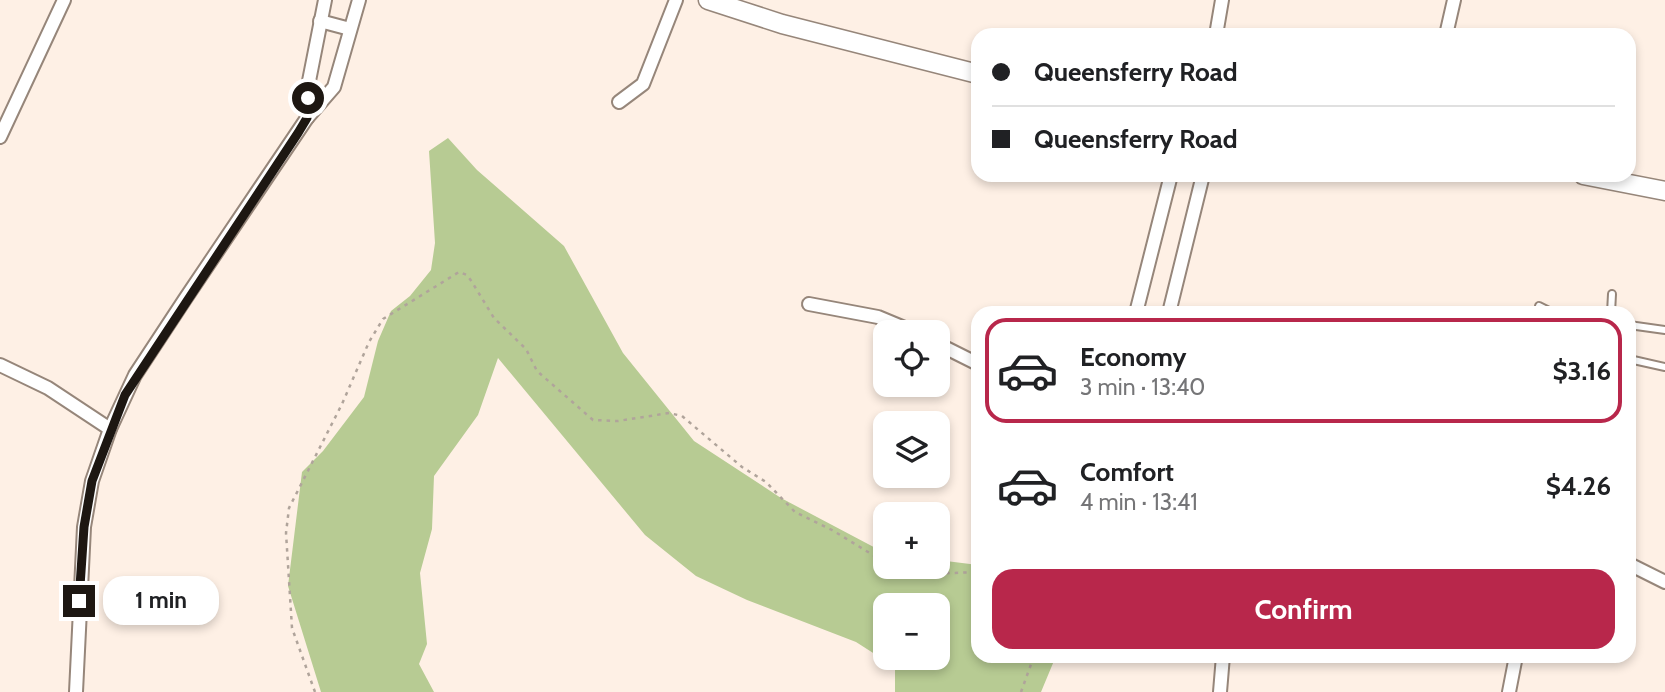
<!DOCTYPE html>
<meta charset="utf-8">
<style>
:root{--surface:#fff;--page:#f2f2f2;--text:#202124;--muted:#757577;--line:#e0e0e0;--accent:#b8274b}
body{margin:0;font-family:Cabin,sans-serif;background:var(--page);color:var(--text);height:100vh;display:flex;flex-direction:column;font-size:26px;white-space:nowrap}
*{box-sizing:border-box;margin:0}
p{font-size:23px;color:var(--muted)}
.icon{flex:none;width:38px;height:38px;fill:none;stroke:currentColor;stroke-width:2;stroke-linecap:round;stroke-linejoin:round}
.map{position:relative;flex:1;overflow:hidden}
.details{position:absolute;left:971px;top:306px;width:665px;height:357px;display:flex;flex-direction:column;background:var(--surface);border-radius:21px;box-shadow:0 4px 10px #0003}
.details>*{flex:none}
.guide{position:absolute;left:971px;top:28px;width:665px;height:154px;border-radius:21px;box-shadow:0 4px 10px #0003;display:grid;align-content:center;height:154px;padding:0 21px;background:var(--surface)}
.tools{position:absolute;left:873px;top:320px;display:grid;gap:14px}
.tools a{display:grid;place-items:center;width:77px;height:77px;border-radius:14px;background:var(--surface);box-shadow:0 4px 10px #0003;font-size:35px}
.end{position:absolute;width:32px;height:32px;margin:-16px;border:9px solid #1d1712;background:#fff;box-shadow:0 0 0 4px #fff}
.from{border-radius:50%}
.bubble{position:absolute;height:49px;border-radius:21px;background:var(--surface);box-shadow:0 4px 10px #0003;font-size:23px;font-weight:800;line-height:49px;text-align:center}
.guide b{display:flex;align-items:center;gap:24px;height:66px;font-size:26px}
.guide b+b{border-top:2px solid var(--line)}
.guide i{width:18px;height:18px;background:var(--text)}
ul{padding:12px 0 0;list-style:none}
li{display:flex;align-items:center;gap:21px;height:105px;margin:0 14px 10px;padding:0 7px;border:4px solid transparent;border-radius:21px}
li div{flex:1}
li b{display:block;font-size:26px}
li em{font-style:normal;font-weight:800}
li.current{border-color:var(--accent)}
li>.icon{width:63px;height:63px;stroke-width:1.5}
.button{display:flex;gap:14px;margin-top:auto;padding:14px 21px}
.button a{flex:1;height:80px;border-radius:21px;background:var(--accent);color:#fff;font-size:28px;font-weight:800;line-height:80px;text-align:center}
.map>svg:first-child{display:block}
.green{fill:#b7cb93;fill-rule:evenodd}
.lines{fill:none;stroke-linecap:round;stroke-linejoin:round}
.service-casing{stroke:#96867a;stroke-width:10}
.minor-casing{stroke:#96867a;stroke-width:16}
.secondary-casing{stroke:#96867a;stroke-width:21}
.path{stroke:#b0a49b;stroke-width:2.5;stroke-dasharray:3.5 5;stroke-linecap:butt}
.service{stroke:#fff;stroke-width:6}
.minor{stroke:#fff;stroke-width:12}
.secondary{stroke:#fff;stroke-width:18}
.route{stroke:#1d1712;stroke-width:9}
</style>
<div class="map">
<svg width="1665" height="692" viewBox="0 0 1665 692">
<rect width="100%" height="100%" fill="#fef0e5"/>
<path class="green" d="M448,138L477,170L564,246L623,353L694,441L781,498L885,553L886,567H938V560L978,565V656H1056L1041,692H895V667L856,642L747,600L696,576L645,535L498,358L478,415L434,476L432,529L420,573L427,644L419,664L434,692H321L288,586L302,472L323,451L364,397L378,341L391,311L410,296L431,270L435,243L429,151ZM886,606H938V658H886Z"/>
<g class="lines">
<g class="service-casing">
<g id="service">
<polyline points="1539,306 1553,313"/>
<polyline points="1611,313 1612,294"/>
<polyline points="1629,325 1665,330"/>
<polyline points="1629,359 1665,367"/>
</g>
</g>
<g class="minor-casing">
<g id="minor">
<polyline points="320,21 350,29"/>
<polyline points="1216,35 1222,0"/>
<polyline points="1446,35 1454,0"/>
<polyline points="619,102 643,84 676,0"/>
<polyline points="307,118 309,81 325,0"/>
<polyline points="0,137 64,0"/>
<polyline points="809,304 878,317 914,332"/>
<polyline points="1136,313 1171,175"/>
<polyline points="1169,313 1203,175"/>
<polyline points="938,344 978,364"/>
<polyline points="0,365 48,388 110,429"/>
<polyline points="1629,564 1665,582"/>
<polyline points="76,692 84,527 92,481 110,429 135,375 185,299 307,118 334,87 359,0"/>
<polyline points="1220,692 1223,656"/>
<polyline points="1509,692 1516,656"/>
</g>
</g>
<g class="secondary-casing">
<g id="secondary">
<polyline points="708,0 782,24 978,74"/>
<polyline points="1583,175 1665,191"/>
</g>
</g>
<g class="path">
<polyline points="896,567 926,574 978,572"/>
<polyline points="315,692 292,628 286,533 289,508 342,404 369,342 383,319 459,272 467,275 472,282 494,318 526,349 537,371 593,420 618,421 669,413 682,416 742,467 766,482 795,512 832,530 886,563"/>
<polyline points="1021,692 1034,656"/>
</g>
<use href="#service" class="service"/>
<use href="#minor" class="minor"/>
<use href="#secondary" class="secondary"/>
</g>
<g class="lines">
<polyline class="route" points="79,601 84,527 92,481 125,395 298,133 307,118 308,98"/>
</g>
</svg>
<div class="tools">
<a><svg class="icon" aria-label="locate" viewBox="0 0 24 24"><circle cx="12" cy="12" r="6"/><path d="M12 2v4M12 18v4M2 12h4M18 12h4"/></svg></a>
<a><svg class="icon" aria-label="layers" viewBox="0 0 24 24"><path d="M12 4l9 5-9 5-9-5zM3 14l9 5 9-5"/></svg></a>
<a>+</a>
<a>−</a>
</div>
<i class="end from" style="left:308px;top:98px"></i>
<i class="end" style="left:79px;top:601px"></i>
<div class="bubble" style="left:103px;top:576px;width:116px">1 min</div>
<div class="guide">
<b><i class="from"></i>Queensferry Road</b>
<b><i></i>Queensferry Road</b>
</div>
<section class="details">
<ul>
<li class="current"><svg class="icon" aria-label="car" viewBox="0 0 24 24"><path d="M5 17H2v-5l4-1 3-4h7l3 4 3 1v5h-3M9 17h6M6 11h13"/><circle cx="7" cy="17" r="2"/><circle cx="17" cy="17" r="2"/></svg><div><b>Economy</b><p>3 min · 13:40</p></div><em>$3.16</em></li>
<li><svg class="icon" aria-label="car" viewBox="0 0 24 24"><path d="M5 17H2v-5l4-1 3-4h7l3 4 3 1v5h-3M9 17h6M6 11h13"/><circle cx="7" cy="17" r="2"/><circle cx="17" cy="17" r="2"/></svg><div><b>Comfort</b><p>4 min · 13:41</p></div><em>$4.26</em></li>
</ul>
<div class="button"><a>Confirm</a></div>
</section>
</div>
